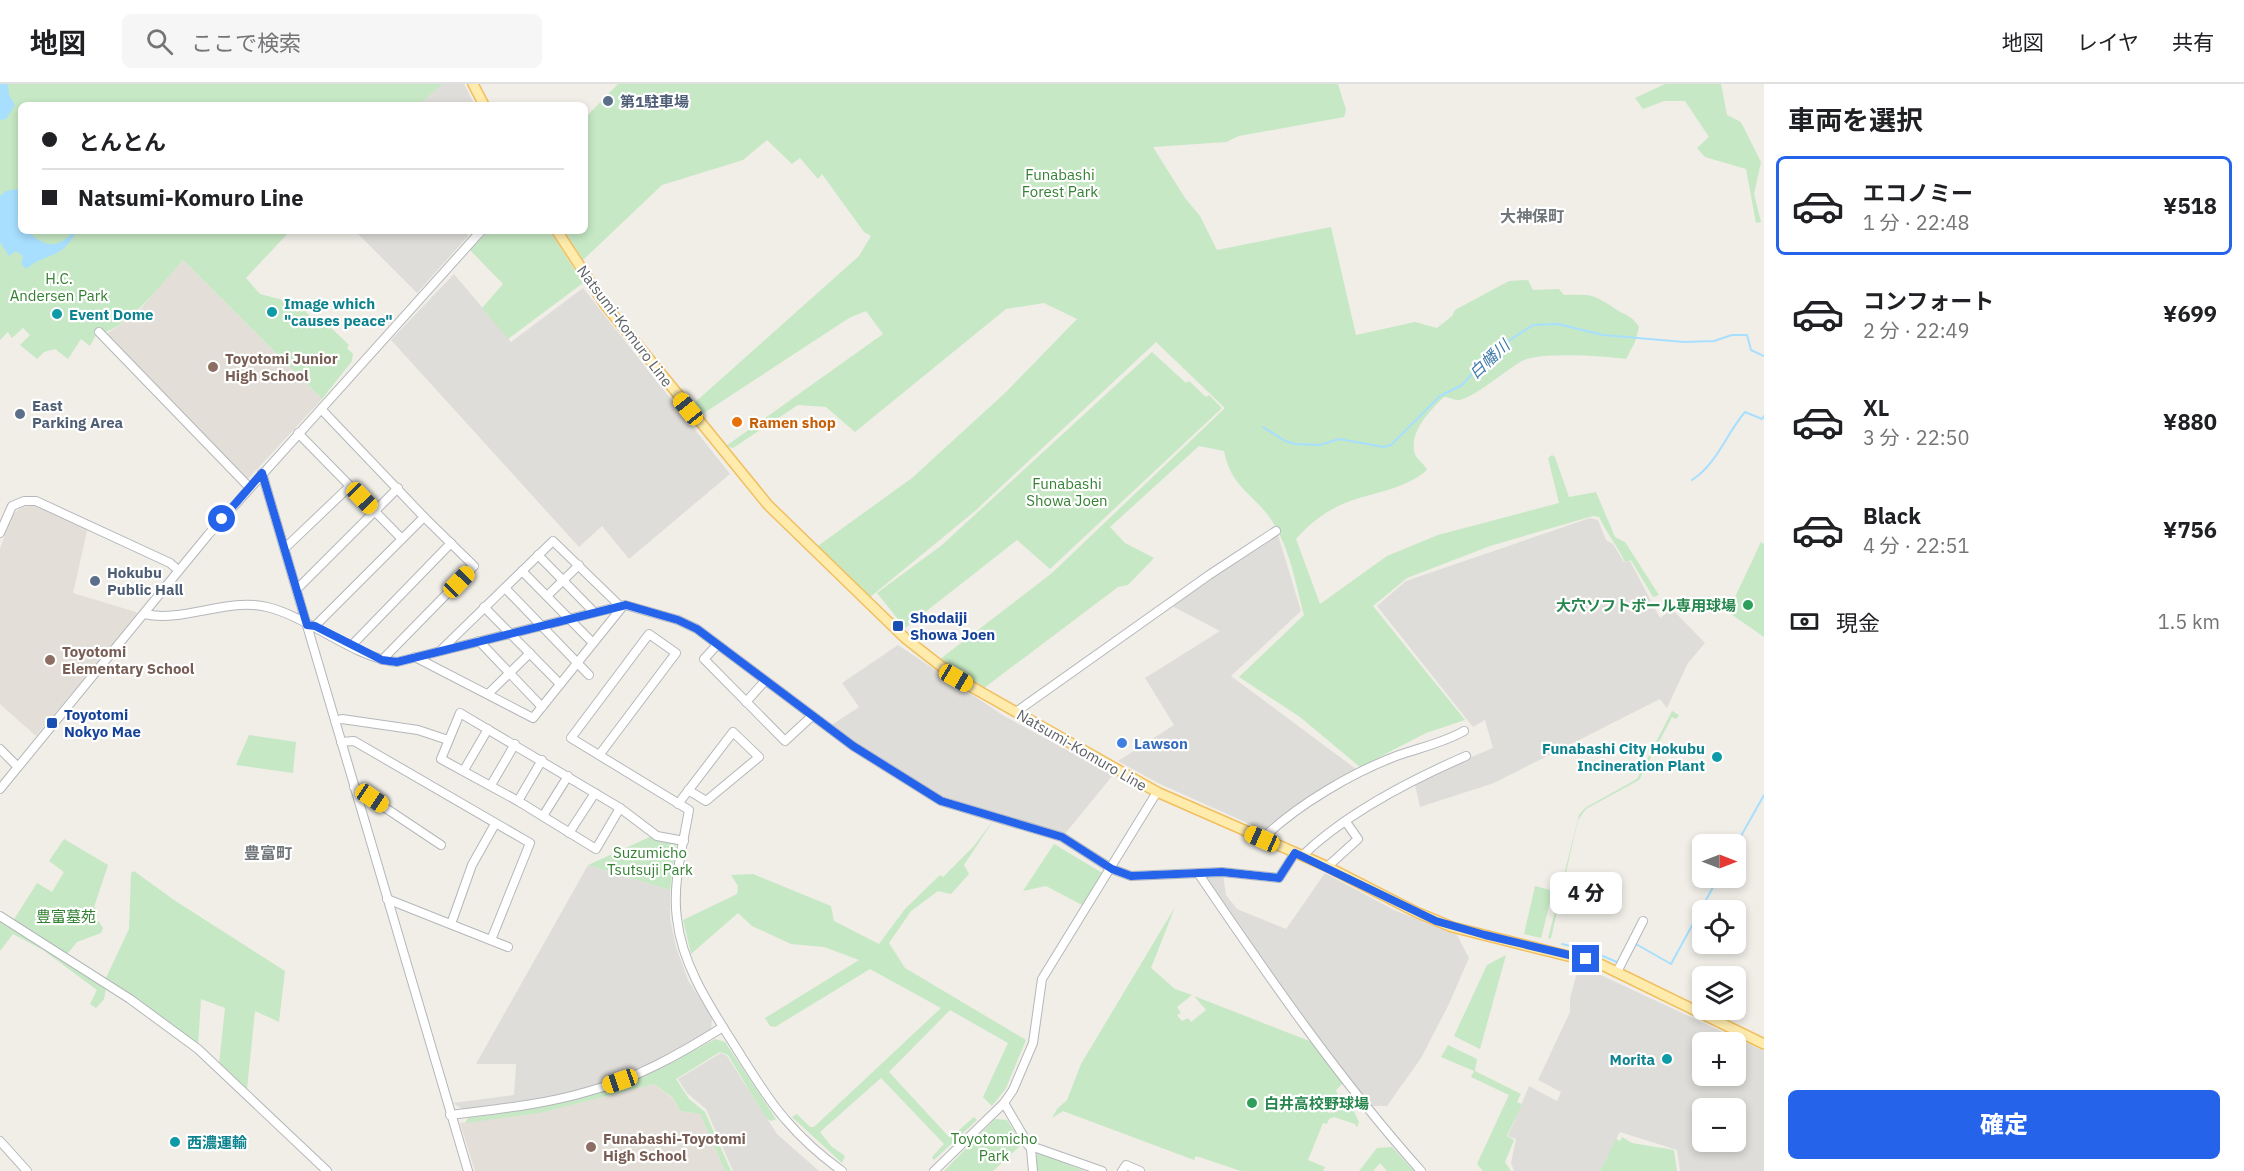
<!DOCTYPE html>
<html lang="ja">
<meta charset="utf-8">
<style>
:root{--surface:#fff;--page:#f6f6f6;--text:#202124;--muted:#757577;--line:#e0e0e0;--accent:#2563eb}
body{margin:0;font-family:"IBM Plex Sans","Noto Sans JP",sans-serif;background:var(--page);color:var(--text);height:100vh;display:flex;flex-direction:column;font-size:22px;white-space:nowrap}
*{box-sizing:border-box;margin:0}
p{font-size:20px;color:var(--muted)}
.icon{flex:none;width:33px;height:33px;fill:none;stroke:currentColor;stroke-width:2;stroke-linecap:round;stroke-linejoin:round}
.map{position:relative;flex:1;overflow:hidden}
.details{display:flex;flex-direction:column;background:var(--surface);width:480px}
.details>*{flex:none}
.hud{position:absolute;left:18px;top:18px;width:570px;height:132px;border-radius:9px;box-shadow:0 3px 9px #0003;display:grid;align-content:center;height:132px;padding:0 24px;background:var(--surface)}
.needle{width:39px;rotate:90deg}
.controls{position:absolute;left:1692px;top:750px;display:grid;gap:12px}
.controls a{display:grid;place-items:center;width:54px;height:54px;border-radius:9px;background:var(--surface);box-shadow:0 3px 9px #0003;font-size:30px}
.end{position:absolute;width:27px;height:27px;margin:-14px;border:8px solid #2563eb;background:#fff;box-shadow:0 0 0 3px #fff}
.from{border-radius:50%}
.bubble{position:absolute;height:42px;border-radius:9px;background:var(--surface);box-shadow:0 3px 9px #0003;font-size:20px;font-weight:800;line-height:42px;text-align:center}
.car{position:absolute;width:18px;height:36px;margin:-18px -9px;border-radius:8px;box-shadow:0 0 4px 2px #0007;background:linear-gradient(#f5c518 24%,#345 0 40%,#f5c518 0 76%,#345 0 86%,#f5c518 0)}
.hud b{display:flex;align-items:center;gap:21px;height:57px;font-size:22px}
.hud b+b{border-top:2px solid var(--line)}
.hud i{width:15px;height:15px;background:var(--text)}
ul{padding:0;list-style:none}
li{display:flex;align-items:center;gap:18px;height:99px;margin:0 12px 9px;padding:0 12px;border:3px solid transparent;border-radius:9px}
li div{flex:1}
li b{display:block;font-size:22px}
li em{font-style:normal;font-weight:800}
li.on{border-color:var(--accent)}
li>.icon{width:54px;height:54px;stroke-width:1.5}
h2{padding:0 24px;font-size:27px;line-height:72px}
.pay{display:flex;align-items:center;gap:15px;height:66px;padding:0 24px;font-size:22px}
.pay p{margin-inline-start:auto}
.action{display:flex;gap:12px;margin-top:auto;padding:12px 24px}
.action a{flex:1;height:69px;border-radius:9px;background:var(--accent);color:#fff;font-size:24px;font-weight:800;line-height:69px;text-align:center}
header{display:flex;align-items:center;gap:36px;box-sizing:border-box;height:84px;padding:0 30px;background:var(--surface);border-bottom:2px solid var(--line)}
header strong{font-size:28px}
nav{display:flex;gap:33px;margin-inline-start:auto;font-size:21px}
.search{width:420px;height:54px;background:var(--page);display:flex;align-items:center;gap:15px;box-sizing:border-box;padding:0 21px;border-radius:9px;color:var(--muted);font-size:22px}
main{display:flex;flex:1;min-height:0}
.map>svg:first-child{display:block}
.industrial{fill:#dfddd9;fill-rule:evenodd}
.education{fill:#e3dfd8}
.green{fill:#c6e8c4}
.water{fill:#a8dfff}
.lines{fill:none;stroke-linecap:round;stroke-linejoin:round}
.stream{stroke:#a8dfff;stroke-width:2}
.minor-casing{stroke:#b4b7bb;stroke-width:10}
.major-casing{stroke:#f2be5e;stroke-width:12}
.minor{stroke:#fff;stroke-width:8}
.major{stroke:#ffecad;stroke-width:9}
.route{stroke:#2563eb;stroke-width:8}
.service-dot{fill:#5c6f8a;stroke:#fff;stroke-width:2}
.culture-dot{fill:#0f9aa8;stroke:#fff;stroke-width:2}
.education-dot{fill:#8d6e63;stroke:#fff;stroke-width:2}
.food-dot{fill:#e8710a;stroke:#fff;stroke-width:2}
.leisure-dot{fill:#2e9e5b;stroke:#fff;stroke-width:2}
.transit-dot{fill:#1a4fb4;stroke:#fff;stroke-width:2}
.shop-dot{fill:#3f7fe0;stroke:#fff;stroke-width:2}
.labels{text-anchor:middle;dominant-baseline:central;stroke-width:4.5;stroke-linejoin:round;paint-order:stroke}
.service-label{font-size:15px;font-weight:bold;fill:#4e5e75;stroke:#fff;text-anchor:start}
.park-label{font-size:15px;fill:#358133;stroke:#fff}
.culture-label{font-size:15px;font-weight:bold;fill:#0d838f;stroke:#fff;text-anchor:start}
.street-label{font-size:15px;fill:#5e6367;stroke:#fff}
.education-label{font-size:15px;font-weight:bold;fill:#785e54;stroke:#fff;text-anchor:start}
.food-label{font-size:15px;font-weight:bold;fill:#c56008;stroke:#fff;text-anchor:start}
.leisure-label{font-size:15px;font-weight:bold;fill:#27864d;stroke:#fff;text-anchor:end}
.transit-label{font-size:15px;font-weight:bold;fill:#164399;stroke:#fff;text-anchor:start}
.shop-label{font-size:15px;font-weight:bold;fill:#366cbe;stroke:#fff;text-anchor:start}
.neighbourhood-label{font-size:16px;font-weight:bold;fill:#6f7579;stroke:#fff}
.water-label{font-size:16px;font-style:italic;fill:#407baa;stroke:#fff}
</style>
<header>
<strong>地図</strong>
<div class="search"><svg class="icon" aria-label="search" viewBox="0 0 24 24"><circle cx="10" cy="10" r="6"/><path d="M15 15l6 6"/></svg>ここで検索</div>
<nav><a>地図</a><a>レイヤ</a><a>共有</a></nav>
</header>
<main>
<div class="map">
<svg width="1764" height="1087" viewBox="0 0 1764 1087">
<rect width="100%" height="100%" fill="#f0eee7"/>
<g class="industrial">
<polygon points="443,0 464,0 475,21 418,21"/>
<polygon points="355,147 465,147 468,152 417,209"/>
<polygon points="454,190 511,258 583,204 730,390 629,475 602,442 579,463 391,256"/>
<polygon points="1590,434 1598,436 1606,456 1613,460 1624,478 1630,477 1660,534 1672,525 1705,559 1688,579 1667,624 1660,615 1494,699 1420,723 1414,697 1493,664 1485,636 1473,643 1377,522 1406,497"/>
<polygon points="1278,451 1301,527 1231,592 1356,685 1263,746 1160,700 1118,677 1174,641 1145,594 1220,547 1172,522"/>
<polygon points="898,561 1004,632 1113,691 1064,751 939,711 830,642 859,623 842,599"/>
<polygon points="588,781 670,806 670,834 676,863 688,896 712,934 711,947 663,974 587,1004 558,1012 462,1025 453,1019 514,1011 516,980 476,980"/>
<polygon points="1325,789 1394,826 1457,851 1469,874 1448,922 1421,974 1387,1022 1370,1022 1305,938 1203,791 1223,790 1226,811 1237,825 1286,845"/>
<path d="M1579,881L1764,967V1087H1680L1677,1066L1620,1048L1600,1087H1514L1511,1079L1516,1055L1508,1052L1529,1002L1557,1017L1561,1008L1538,996L1570,928V914ZM1702,958H1736V992H1702ZM1702,1024H1736V1058H1702Z"/>
<polygon points="721,969 727,972 777,1050 819,1087 733,1087 706,1025 687,1009 678,995"/>
</g>
<g class="education">
<polygon points="183,176 322,315 248,395 105,251 136,230"/>
<polygon points="36,421 88,443 73,509 136,528 137,531 36,652 0,620 0,465 12,431 22,423"/>
<polygon points="654,1000 673,1015 680,1027 700,1030 725,1087 475,1087 460,1039 540,1029"/>
</g>
<g class="green">
<path d="M0,0H443L418,21H21V147H290L246,194L260,210L298,220L322,244L327,240L349,261L347,264L353,270L352,277L322,315L183,176C166,195 123,251 97,249L90,262L81,255L68,275L55,265L44,268L37,275L20,261L30,251L23,244L12,254L8,248L0,256Z"/>
<path d="M618,0H1338L1346,26L1344,33L1239,52L1226,58L1153,63L1185,114L1200,132L1217,166L1331,143L1356,251L1415,238L1437,244L1452,232L1455,226L1509,197L1528,196L1533,206L1559,205L1564,211C1592,210 1594,210 1617,226C1627,232 1632,232 1639,243L1635,258L1626,275C1604,272 1544,268 1524,276C1509,283 1471,317 1457,316C1453,316 1449,313 1444,313C1431,326 1411,345 1414,366C1415,376 1424,378 1427,386C1404,406 1373,408 1345,419C1326,427 1310,439 1296,455L1320,520L1387,472L1438,451L1559,419L1548,374L1552,371L1555,373L1569,413L1596,408L1615,453L1625,458L1659,511L1653,513L1631,476L1625,478C1617,461 1607,450 1599,433L1593,432L1490,462L1407,494L1373,522L1465,636L1426,649L1360,683L1300,633L1239,593L1304,531C1296,502 1291,469 1275,442C1257,410 1232,407 1224,367L1199,362L1110,443L1125,459L1154,474L1128,501L1118,503L984,604L939,576L1052,489L1225,324L1156,258L975,427L869,514L815,464L912,394L1005,309L1077,235L1044,219L1006,225L855,348L826,323L798,321L733,364L726,362L883,250L866,227L849,234L701,331L692,321L859,172L871,152L864,148L822,90L818,95L800,74L792,80L767,56L743,76L662,101L583,176L564,147H585V34Z"/>
<polygon points="1665,0 1721,0 1727,31 1741,38 1761,78 1754,110 1761,138 1756,139 1746,85 1705,73 1697,64 1709,53 1685,17 1664,17 1643,25 1635,14"/>
<polygon points="488,147 550,147 583,199 508,255 482,224 503,200 470,166"/>
<polygon points="1152,268 1186,299 1189,297 1206,313 1209,311 1222,324 1050,485 1017,456 905,544 877,509 942,461"/>
<polygon points="1761,458 1764,460 1764,553 1728,528"/>
<polygon points="1672,627 1679,631 1676,635 1672,633 1639,696 1586,725 1578,736 1551,854 1548,855 1579,731 1585,724 1637,695"/>
<polygon points="249,651 296,658 293,689 236,681"/>
<polygon points="993,737 964,781 969,790 951,810 938,807 911,827 889,859 905,884 1026,956 1006,1004 992,1022 983,1013 1008,959 950,926 889,988 950,1054 974,1033 977,1036 934,1076 932,1073 944,1060 881,994 820,1048 831,1062 845,1072 842,1079 792,1033 797,1030 810,1043 814,1043 941,924 870,885 775,943 770,942 765,934 859,876 824,863 791,860 752,842 738,829 691,870 683,836 737,810 738,802 731,791 753,790 831,822 834,837 879,860 905,825 940,791 943,793 973,763"/>
<polygon points="652,752 676,760 670,806 588,781"/>
<polygon points="64,755 108,781 94,823 97,825 95,832 103,844 101,849 77,858 67,870 13,837 37,799 52,808 64,788 49,777"/>
<polygon points="1054,760 1104,790 1084,822 1046,802 1023,807"/>
<polygon points="134,787 174,816 285,887 279,938 255,927 247,1005 219,981 225,924 201,915 198,962 104,898 129,845 131,789"/>
<polygon points="1535,802 1553,807 1541,854 1524,850"/>
<polygon points="1175,823 1151,884 1175,905 1192,911 1177,923 1181,929 1177,931 1182,937 1188,934 1191,938 1206,926 1194,912 1312,958 1343,999 1336,1006 1339,1015 1334,1017 1327,1014 1324,1025 1329,1029 1336,1028 1349,1017 1359,1038 1357,1043 1355,1040 1334,1033 1329,1035 1327,1040 1323,1039 1308,1076 1325,1083 1323,1087 1241,1087 1196,1072 1194,1076 1063,1027 1052,1034 1057,1025 1067,1016 1081,980"/>
<polygon points="0,835 106,904 104,915 96,924 90,920 97,906 43,866 13,850 0,867"/>
<polygon points="1506,871 1480,965 1454,952 1487,881"/>
<path d="M715,955L725,958L776,1035L771,1037L766,1034L728,971L720,968L676,995L689,1015L705,1028L731,1087H725L700,1030L680,1027L673,1014L654,1000L540,1029L465,1039L468,1034C562,1023 633,1001 715,955Z"/>
<polygon points="1448,961 1477,975 1475,987 1521,1010 1517,1018 1522,1020 1507,1052 1514,1056 1505,1078 1511,1087 1483,1087 1477,1080 1509,1011 1471,993 1474,987 1441,973"/>
<polygon points="995,1035 1007,1036 1022,1060 993,1087 944,1087"/>
<polygon points="1622,1053 1632,1059 1674,1066 1677,1087 1600,1087 1616,1055 1620,1057"/>
<polygon points="1392,1063 1414,1087 1387,1087 1380,1079 1373,1087 1359,1087 1377,1064"/>
<polygon points="1037,1068 1085,1087 1037,1087"/>
</g>
<g class="water">
<polygon points="0,0 8,0 9,11 15,21 6,35 0,36"/>
<path d="M17,105L21,107V140L18,141L21,147H28C44,163 57,166 73,148L75,150C59,177 48,167 26,185L21,180L23,172L16,167L9,172L0,158V112L6,107Z"/>
</g>
<g class="lines">
<g class="stream">
<polyline points="74,149 76,147"/>
<polyline points="1263,343 1285,357 1295,360 1320,361 1339,355 1384,363 1391,361 1440,312 1462,301 1493,267 1533,241 1558,240 1603,251 1684,258 1714,257 1732,251 1747,251 1751,266 1764,272"/>
<path d="M1692,396C1717,380 1726,350 1745,328L1762,335L1764,332"/>
<polyline points="1736,761 1764,711"/>
<polyline points="1562,860 1589,866 1619,879"/>
<polyline points="1624,881 1636,860 1671,880 1718,794"/>
</g>
<g class="minor-casing">
<g id="minor">
<polyline points="99,248 249,403"/>
<polyline points="321,325 424,433"/>
<polyline points="298,349 402,455"/>
<polyline points="262,389 468,1087"/>
<polyline points="0,449 12,422 24,417 36,417 170,479 178,486"/>
<polyline points="285,464 350,402"/>
<polyline points="538,471 594,528"/>
<polyline points="522,487 593,559"/>
<polyline points="505,504 589,591"/>
<polyline points="297,505 398,404"/>
<polyline points="547,512 579,481"/>
<polyline points="484,523 560,600"/>
<path d="M144,530C184,539 227,513 267,523C309,533 356,575 397,578L625,521L678,536L697,545L853,662L941,717L1062,753L1112,785L1131,792L1222,788L1279,794L1295,769"/>
<polyline points="315,542 424,433 474,482 382,576"/>
<polyline points="479,557 542,623"/>
<polyline points="352,561 451,459"/>
<polyline points="717,561 704,575 785,657 812,632"/>
<polyline points="442,565 553,457 620,522"/>
<polyline points="415,573 533,634 623,522"/>
<polyline points="488,610 530,569"/>
<polyline points="746,618 765,597"/>
<polyline points="1016,628 1209,491 1276,447"/>
<polygon points="460,629 620,724 596,765 518,717 441,675"/>
<polyline points="335,637 342,635 418,646 448,656"/>
<polyline points="341,658 354,657 530,759 491,856"/>
<polyline points="0,665 17,682"/>
<path d="M600,670L676,569L649,550L571,654L689,726C683,762 672,799 677,835C683,887 716,931 743,975C756,995 769,1017 785,1035C802,1055 821,1072 842,1087"/>
<polyline points="464,686 488,645"/>
<polyline points="491,701 515,660"/>
<polyline points="354,703 441,761"/>
<polyline points="0,705 208,451 481,147"/>
<polyline points="518,717 542,676"/>
<polyline points="678,720 733,648 759,673 706,717 688,706"/>
<polyline points="620,724 657,752 684,757"/>
<polyline points="543,732 568,692"/>
<polyline points="569,749 595,709"/>
<path d="M1262,755C1297,721 1353,688 1399,671C1422,663 1443,659 1464,647"/>
<path d="M1302,772C1345,730 1411,696 1466,672"/>
<polyline points="1327,783 1358,755 1346,738"/>
<path d="M1198,789C1268,892 1338,994 1421,1087"/>
<polyline points="387,815 508,863"/>
<polyline points="0,832 130,915 198,965 327,1087"/>
<polyline points="451,840 472,781 495,740"/>
<polyline points="1617,888 1643,837"/>
<polyline points="1004,1019 1031,1065 1033,1087"/>
<path d="M450,1031C496,1025 542,1021 586,1008C636,995 680,970 723,943"/>
<polyline points="0,1057 27,1087"/>
<polyline points="1028,1061 1102,1087"/>
<polyline points="934,1087 1004,1019 1013,1006 1033,959 1042,895 1157,708"/>
<polyline points="1122,1087 1126,1081 1140,1087"/>
</g>
</g>
<g class="major-casing">
<g id="major">
<polyline points="473,0 484,21"/>
<polyline points="557,147 606,222 768,421 905,554 956,594 1157,708 1326,782 1416,828 1452,843 1600,880 1764,960"/>
</g>
</g>
<use href="#minor" class="minor"/>
<use href="#major" class="major"/>
</g>
<g class="lines">
<polyline class="route" points="222,435 262,389 307,541 315,542 382,576 397,578 626,521 678,536 697,545 853,662 941,717 1062,753 1112,785 1131,792 1222,788 1279,794 1295,769 1436,837 1485,851 1586,875"/>
</g>
<g class="service-dot">
<circle cx="608" cy="17" r="6"/>
<circle cx="20" cy="330" r="6"/>
<circle cx="95" cy="497" r="6"/>
</g>
<g class="culture-dot">
<circle cx="272" cy="228" r="6"/>
<circle cx="57" cy="230" r="6"/>
<circle cx="1717" cy="673" r="6"/>
<circle cx="1667" cy="975" r="6"/>
<circle cx="175" cy="1058" r="6"/>
</g>
<g class="education-dot">
<circle cx="213" cy="283" r="6"/>
<circle cx="50" cy="576" r="6"/>
<circle cx="591" cy="1063" r="6"/>
</g>
<circle class="food-dot" cx="737" cy="338" r="6"/>
<g class="leisure-dot">
<circle cx="1748" cy="521" r="6"/>
<circle cx="1252" cy="1019" r="6"/>
</g>
<g class="transit-dot">
<rect x="892" y="536" width="12" height="12" rx="3"/>
<rect x="46" y="633" width="12" height="12" rx="3"/>
</g>
<circle class="shop-dot" cx="1122" cy="659" r="6"/>
<g class="labels">
<g class="service-label">
<text x="620" y="17">第1駐車場</text>
<text x="32" y="321">East<tspan x="32" dy="17">Parking Area</tspan></text>
<text x="107" y="488">Hokubu<tspan x="107" dy="17">Public Hall</tspan></text>
</g>
<g class="park-label">
<text x="1060" y="90">Funabashi<tspan x="1060" dy="17">Forest Park</tspan></text>
<text x="59" y="194">H.C.<tspan x="59" dy="17">Andersen Park</tspan></text>
<text x="1067" y="399">Funabashi<tspan x="1067" dy="17">Showa Joen</tspan></text>
<text x="650" y="768">Suzumicho<tspan x="650" dy="17">Tsutsuji Park</tspan></text>
<text x="66" y="832">豊富墓苑</text>
<text x="994" y="1054">Toyotomicho<tspan x="994" dy="17">Park</tspan></text>
</g>
<g class="culture-label">
<text x="284" y="219">Image which<tspan x="284" dy="17">"causes peace"</tspan></text>
<text x="69" y="230">Event Dome</text>
<text x="1705" y="664" text-anchor="end">Funabashi City Hokubu<tspan x="1705" dy="17">Incineration Plant</tspan></text>
<text x="1655" y="975" text-anchor="end">Morita</text>
<text x="187" y="1058">西濃運輸</text>
</g>
<g class="street-label">
<text transform="translate(625 242) rotate(53)">Natsumi-Komuro Line</text>
<text transform="translate(1082 666) rotate(30)">Natsumi-Komuro Line</text>
</g>
<g class="education-label">
<text x="225" y="274">Toyotomi Junior<tspan x="225" dy="17">High School</tspan></text>
<text x="62" y="567">Toyotomi<tspan x="62" dy="17">Elementary School</tspan></text>
<text x="603" y="1054">Funabashi-Toyotomi<tspan x="603" dy="17">High School</tspan></text>
</g>
<g class="food-label">
<text x="749" y="338">Ramen shop</text>
</g>
<g class="leisure-label">
<text x="1736" y="521">大穴ソフトボール専用球場</text>
<text x="1264" y="1019" text-anchor="start">白井高校野球場</text>
</g>
<g class="transit-label">
<text x="910" y="533">Shodaiji<tspan x="910" dy="17">Showa Joen</tspan></text>
<text x="64" y="630">Toyotomi<tspan x="64" dy="17">Nokyo Mae</tspan></text>
</g>
<g class="shop-label">
<text x="1134" y="659">Lawson</text>
</g>
<g class="neighbourhood-label">
<text x="1532" y="132">大神保町</text>
<text x="268" y="769">豊富町</text>
</g>
<g class="water-label">
<text transform="translate(1489 275) rotate(-43)">白幡川</text>
</g>
</g>
</svg>
<div class="controls">
<a><svg class="needle" viewBox="-14 -14 28 28"><path d="M0-13l5 13h-10z" fill="#e53935"/><path d="M0 13l5-13h-10z" fill="#757577"/></svg></a>
<a><svg class="icon" aria-label="locate" viewBox="0 0 24 24"><circle cx="12" cy="12" r="6"/><path d="M12 2v4M12 18v4M2 12h4M18 12h4"/></svg></a>
<a><svg class="icon" aria-label="layers" viewBox="0 0 24 24"><path d="M12 4l9 5-9 5-9-5zM3 14l9 5 9-5"/></svg></a>
<a>+</a>
<a>−</a>
</div>
<i class="end from" style="left:222px;top:435px"></i>
<i class="end" style="left:1586px;top:875px"></i>
<div class="bubble" style="left:1550px;top:788px;width:72px">4 分</div>
<i class="car" style="left:688px;top:325px;rotate:321deg"></i>
<i class="car" style="left:362px;top:414px;rotate:136deg"></i>
<i class="car" style="left:459px;top:498px;rotate:44deg"></i>
<i class="car" style="left:956px;top:594px;rotate:120deg"></i>
<i class="car" style="left:372px;top:714px;rotate:124deg"></i>
<i class="car" style="left:1262px;top:755px;rotate:294deg"></i>
<i class="car" style="left:620px;top:997px;rotate:251deg"></i>
<div class="hud">
<b><i class="from"></i>とんとん</b>
<b><i></i>Natsumi-Komuro Line</b>
</div>
</div>
<section class="details">
<h2>車両を選択</h2>
<ul>
<li class="on"><svg class="icon" aria-label="car" viewBox="0 0 24 24"><path d="M5 17H2v-5l4-1 3-4h7l3 4 3 1v5h-3M9 17h6M6 11h13"/><circle cx="7" cy="17" r="2"/><circle cx="17" cy="17" r="2"/></svg><div><b>エコノミー</b><p>1 分 · 22:48</p></div><em>¥518</em></li>
<li><svg class="icon" aria-label="car" viewBox="0 0 24 24"><path d="M5 17H2v-5l4-1 3-4h7l3 4 3 1v5h-3M9 17h6M6 11h13"/><circle cx="7" cy="17" r="2"/><circle cx="17" cy="17" r="2"/></svg><div><b>コンフォート</b><p>2 分 · 22:49</p></div><em>¥699</em></li>
<li><svg class="icon" aria-label="car" viewBox="0 0 24 24"><path d="M5 17H2v-5l4-1 3-4h7l3 4 3 1v5h-3M9 17h6M6 11h13"/><circle cx="7" cy="17" r="2"/><circle cx="17" cy="17" r="2"/></svg><div><b>XL</b><p>3 分 · 22:50</p></div><em>¥880</em></li>
<li><svg class="icon" aria-label="car" viewBox="0 0 24 24"><path d="M5 17H2v-5l4-1 3-4h7l3 4 3 1v5h-3M9 17h6M6 11h13"/><circle cx="7" cy="17" r="2"/><circle cx="17" cy="17" r="2"/></svg><div><b>Black</b><p>4 分 · 22:51</p></div><em>¥756</em></li>
</ul>
<div class="pay"><svg class="icon" aria-label="cash" viewBox="0 0 24 24"><path d="M3 7h18v10H3z"/><circle cx="12" cy="12" r="2"/></svg>現金<p>1.5 km</p></div>
<div class="action"><a>確定</a></div>
</section>
</main>
